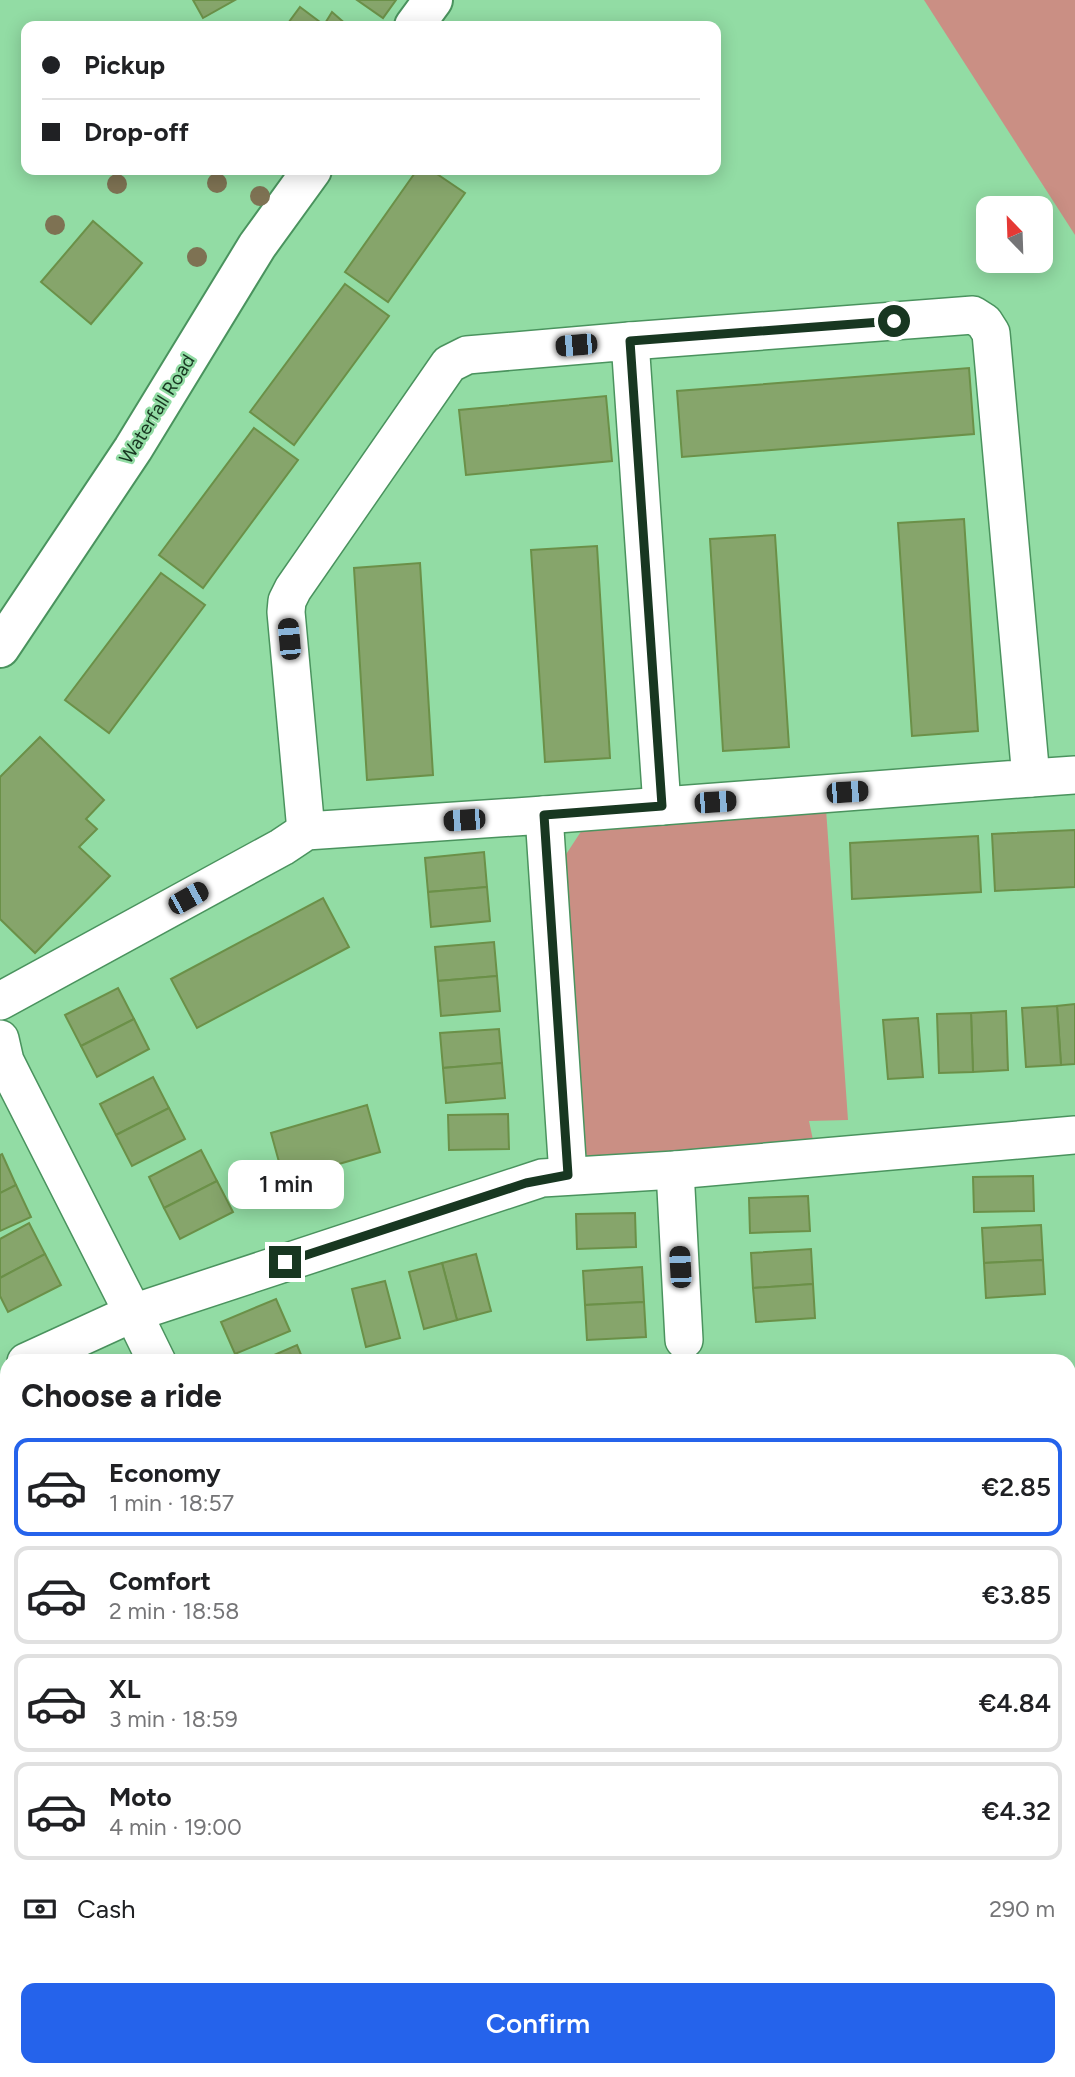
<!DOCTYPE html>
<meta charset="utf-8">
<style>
:root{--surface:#fff;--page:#f2f2f2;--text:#202124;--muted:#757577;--line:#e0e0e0;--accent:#2563eb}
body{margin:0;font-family:Figtree,sans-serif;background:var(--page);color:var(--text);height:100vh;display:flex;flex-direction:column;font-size:26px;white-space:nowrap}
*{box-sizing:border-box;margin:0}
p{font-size:23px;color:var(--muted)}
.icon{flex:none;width:38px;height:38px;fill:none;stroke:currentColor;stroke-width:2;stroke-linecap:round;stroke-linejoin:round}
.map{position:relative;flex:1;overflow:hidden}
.details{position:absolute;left:0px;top:1354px;width:1076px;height:723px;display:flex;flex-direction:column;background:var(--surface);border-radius:21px 21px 0 0;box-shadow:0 4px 18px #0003}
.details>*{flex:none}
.banner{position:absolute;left:21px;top:21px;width:700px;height:154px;border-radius:14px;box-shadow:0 4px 18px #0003;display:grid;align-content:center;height:154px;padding:0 21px;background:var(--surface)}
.needle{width:46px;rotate:337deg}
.controls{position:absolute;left:976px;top:196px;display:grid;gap:14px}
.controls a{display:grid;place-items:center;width:77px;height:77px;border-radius:14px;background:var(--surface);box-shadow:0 4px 18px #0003;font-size:35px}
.end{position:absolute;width:32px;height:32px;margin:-16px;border:9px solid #183721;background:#fff;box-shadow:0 0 0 4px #fff}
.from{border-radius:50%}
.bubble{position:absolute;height:49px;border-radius:14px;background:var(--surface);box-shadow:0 4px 18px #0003;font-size:23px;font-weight:600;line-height:49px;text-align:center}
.car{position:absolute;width:21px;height:42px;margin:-21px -10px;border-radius:9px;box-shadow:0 0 5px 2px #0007;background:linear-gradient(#222 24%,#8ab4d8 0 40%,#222 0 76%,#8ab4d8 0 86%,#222 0)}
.banner b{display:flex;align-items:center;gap:24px;height:66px;font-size:26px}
.banner b+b{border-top:2px solid var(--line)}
.banner i{width:18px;height:18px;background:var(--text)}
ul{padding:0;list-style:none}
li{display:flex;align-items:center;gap:21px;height:98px;margin:0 14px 10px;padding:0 7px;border:4px solid var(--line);border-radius:14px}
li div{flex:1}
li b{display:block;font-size:26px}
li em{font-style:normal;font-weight:600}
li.current{border-color:var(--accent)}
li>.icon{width:63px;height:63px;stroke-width:1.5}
h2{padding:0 21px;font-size:32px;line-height:84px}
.pay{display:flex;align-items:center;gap:18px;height:77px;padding:0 21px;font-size:26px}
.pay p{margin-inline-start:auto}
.action{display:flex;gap:14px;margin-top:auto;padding:14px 21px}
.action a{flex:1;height:80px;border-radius:14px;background:var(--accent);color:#fff;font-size:28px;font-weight:600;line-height:80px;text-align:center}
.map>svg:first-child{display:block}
.green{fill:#ca8f84}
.building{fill:#86a56b;stroke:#6b9048;stroke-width:2}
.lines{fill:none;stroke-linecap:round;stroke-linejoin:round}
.minor-casing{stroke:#4a935e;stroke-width:40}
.tertiary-casing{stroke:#4a935e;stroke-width:42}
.minor{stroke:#fff;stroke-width:37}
.tertiary{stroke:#fff;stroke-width:38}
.tree{fill:#7e7253}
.route{stroke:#183721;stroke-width:9}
.labels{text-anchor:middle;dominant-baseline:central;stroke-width:5;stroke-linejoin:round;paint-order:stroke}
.street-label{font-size:19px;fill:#183721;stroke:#92dca4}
</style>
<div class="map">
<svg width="1075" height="2077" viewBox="0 0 1075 2077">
<rect width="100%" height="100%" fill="#92dca4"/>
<g class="green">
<polygon points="924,0 1075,0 1075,235"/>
<polygon points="826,809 848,1120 809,1121 813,1140 590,1160 582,1147 561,862 582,830"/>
</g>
<g class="building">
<polygon points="193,0 235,0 203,18"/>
<polygon points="357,0 396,0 383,18"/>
<polygon points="300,7 324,25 332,12 348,26 286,26"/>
<polygon points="417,170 431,170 465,193 388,302 345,272"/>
<polygon points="93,221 142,263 91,324 41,282"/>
<polygon points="345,284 389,316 294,445 250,412"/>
<polygon points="969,368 974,434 682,457 677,391"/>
<polygon points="606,396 612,461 466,475 459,410"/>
<polygon points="254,428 298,460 203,588 159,555"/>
<polygon points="964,519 978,731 912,736 898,523"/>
<polygon points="775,535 789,747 723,751 710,539"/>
<polygon points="597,546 610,758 545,762 531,550"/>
<polygon points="420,563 433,775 367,780 354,568"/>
<polygon points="161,573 205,605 109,733 65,700"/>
<polygon points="40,737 104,800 86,819 97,829 79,847 110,876 35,953 0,919 0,777"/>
<polygon points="1075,830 1075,887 995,891 992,834"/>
<polygon points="978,836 981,892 852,899 850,843"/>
<polygon points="484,852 487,887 428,892 425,858"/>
<polygon points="487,887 490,921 431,927 428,892"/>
<polygon points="323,898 349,947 197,1028 171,979"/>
<polygon points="494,942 497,976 438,981 435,947"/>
<polygon points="497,976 500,1011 441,1016 438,981"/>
<polygon points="118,988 134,1019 81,1046 65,1015"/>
<polygon points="1075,1004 1075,1064 1061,1065 1057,1006"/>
<polygon points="1057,1006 1061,1065 1026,1067 1022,1008"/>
<polygon points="1006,1011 1008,1070 973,1072 971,1013"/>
<polygon points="971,1013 973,1072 939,1073 937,1014"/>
<polygon points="918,1018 923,1077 888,1079 883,1020"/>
<polygon points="134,1019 149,1049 97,1077 81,1046"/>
<polygon points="499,1029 502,1063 443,1068 440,1033"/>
<polygon points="502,1063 505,1098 446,1103 443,1068"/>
<polygon points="153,1077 169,1108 116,1135 100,1104"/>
<polygon points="367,1105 380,1152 284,1180 271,1133"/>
<polygon points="169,1108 185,1139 132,1166 116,1135"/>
<polygon points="508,1114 509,1149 449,1150 448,1115"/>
<polygon points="201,1150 217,1181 164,1208 149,1177"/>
<polygon points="2,1154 16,1185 0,1193 0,1155"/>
<polygon points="1033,1176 1034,1211 974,1212 973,1177"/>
<polygon points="217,1181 233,1212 180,1239 164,1208"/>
<polygon points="16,1185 31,1217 0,1231 0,1193"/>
<polygon points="808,1196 810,1231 750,1233 749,1198"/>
<polygon points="635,1213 636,1247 577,1249 576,1214"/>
<polygon points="29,1223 45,1254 0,1278 0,1239"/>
<polygon points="1041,1225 1043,1260 984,1263 982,1228"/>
<polygon points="811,1249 813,1284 753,1288 751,1253"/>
<polygon points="45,1254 61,1285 8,1312 0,1296 0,1278"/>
<polygon points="476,1254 491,1311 457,1320 442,1263"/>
<polygon points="1043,1260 1045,1294 986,1298 984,1263"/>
<polygon points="442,1263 457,1320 424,1329 409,1272"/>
<polygon points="642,1267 644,1302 585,1305 583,1271"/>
<polygon points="385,1281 400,1338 366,1347 352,1289"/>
<polygon points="813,1284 815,1318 756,1322 753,1288"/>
<polygon points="276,1299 290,1331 235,1354 221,1322"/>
<polygon points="644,1302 646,1337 587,1340 585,1305"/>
<polygon points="297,1345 304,1362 258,1362"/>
<polygon points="0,1438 7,1454 7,1475 0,1478"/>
</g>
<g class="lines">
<g class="minor-casing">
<g id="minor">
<polyline points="1031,778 1075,775"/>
<polyline points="544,815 1031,778 991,333 984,322 973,315 630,341"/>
<polyline points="306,831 286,612 287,601 293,589 449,364 467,355 630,341 662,806"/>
<polyline points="0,1001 282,847 306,831 544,815 568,1175"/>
<polyline points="0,1039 5,1061 14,1079 133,1313 26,1362"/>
<polyline points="675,1170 684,1340"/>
<polyline points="157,1362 133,1313 542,1178 675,1170 1075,1135"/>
</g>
</g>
<g class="tertiary-casing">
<g id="tertiary">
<polyline points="414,26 433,0"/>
<polyline points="0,648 133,449 257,246 312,170"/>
</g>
</g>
<use href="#minor" class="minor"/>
<use href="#tertiary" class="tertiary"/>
</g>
<g class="tree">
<circle cx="217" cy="183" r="10"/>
<circle cx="117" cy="184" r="10"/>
<circle cx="260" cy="196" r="10"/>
<circle cx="55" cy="225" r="10"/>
<circle cx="197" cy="257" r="10"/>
</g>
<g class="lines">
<polyline class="route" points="285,1262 526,1183 568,1175 544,815 662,806 630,341 894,321"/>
</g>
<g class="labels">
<g class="street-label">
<text transform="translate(157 409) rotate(-58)">Waterfall Road</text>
</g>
</g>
</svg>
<div class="controls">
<a><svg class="needle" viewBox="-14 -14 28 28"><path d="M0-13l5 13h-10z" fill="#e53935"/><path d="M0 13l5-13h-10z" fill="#757577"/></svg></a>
</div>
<i class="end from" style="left:894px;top:321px"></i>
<i class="end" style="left:285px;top:1262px"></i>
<div class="bubble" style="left:228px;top:1160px;width:116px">1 min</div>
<i class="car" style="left:576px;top:345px;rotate:265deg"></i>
<i class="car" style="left:289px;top:639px;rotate:355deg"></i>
<i class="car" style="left:847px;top:792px;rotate:86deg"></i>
<i class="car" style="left:715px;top:802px;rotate:86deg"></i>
<i class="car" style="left:464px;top:820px;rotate:266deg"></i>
<i class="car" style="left:188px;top:898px;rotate:61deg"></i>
<i class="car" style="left:680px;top:1267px;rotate:357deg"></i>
<div class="banner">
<b><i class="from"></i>Pickup</b>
<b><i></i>Drop-off</b>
</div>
<section class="details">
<h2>Choose a ride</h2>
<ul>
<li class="current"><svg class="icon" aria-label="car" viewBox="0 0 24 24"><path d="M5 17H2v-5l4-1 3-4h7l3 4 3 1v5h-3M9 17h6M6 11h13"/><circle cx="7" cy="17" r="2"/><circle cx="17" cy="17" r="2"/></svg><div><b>Economy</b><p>1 min · 18:57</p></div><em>€2.85</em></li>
<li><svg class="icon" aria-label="car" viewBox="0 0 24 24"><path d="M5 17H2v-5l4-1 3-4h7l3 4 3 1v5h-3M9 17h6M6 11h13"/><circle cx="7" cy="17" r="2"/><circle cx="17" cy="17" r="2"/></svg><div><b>Comfort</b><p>2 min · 18:58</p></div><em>€3.85</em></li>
<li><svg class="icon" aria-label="car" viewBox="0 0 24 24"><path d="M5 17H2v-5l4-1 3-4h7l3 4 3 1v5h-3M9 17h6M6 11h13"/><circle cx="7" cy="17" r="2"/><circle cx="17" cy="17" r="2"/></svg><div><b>XL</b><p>3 min · 18:59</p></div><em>€4.84</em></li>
<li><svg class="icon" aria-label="car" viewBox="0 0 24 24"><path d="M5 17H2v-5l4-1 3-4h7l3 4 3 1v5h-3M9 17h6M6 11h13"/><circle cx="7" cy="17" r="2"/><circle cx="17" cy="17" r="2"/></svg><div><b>Moto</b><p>4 min · 19:00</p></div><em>€4.32</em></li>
</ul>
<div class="pay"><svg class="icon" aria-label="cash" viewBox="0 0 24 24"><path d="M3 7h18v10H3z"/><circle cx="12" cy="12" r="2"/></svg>Cash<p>290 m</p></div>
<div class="action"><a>Confirm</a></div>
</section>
</div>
